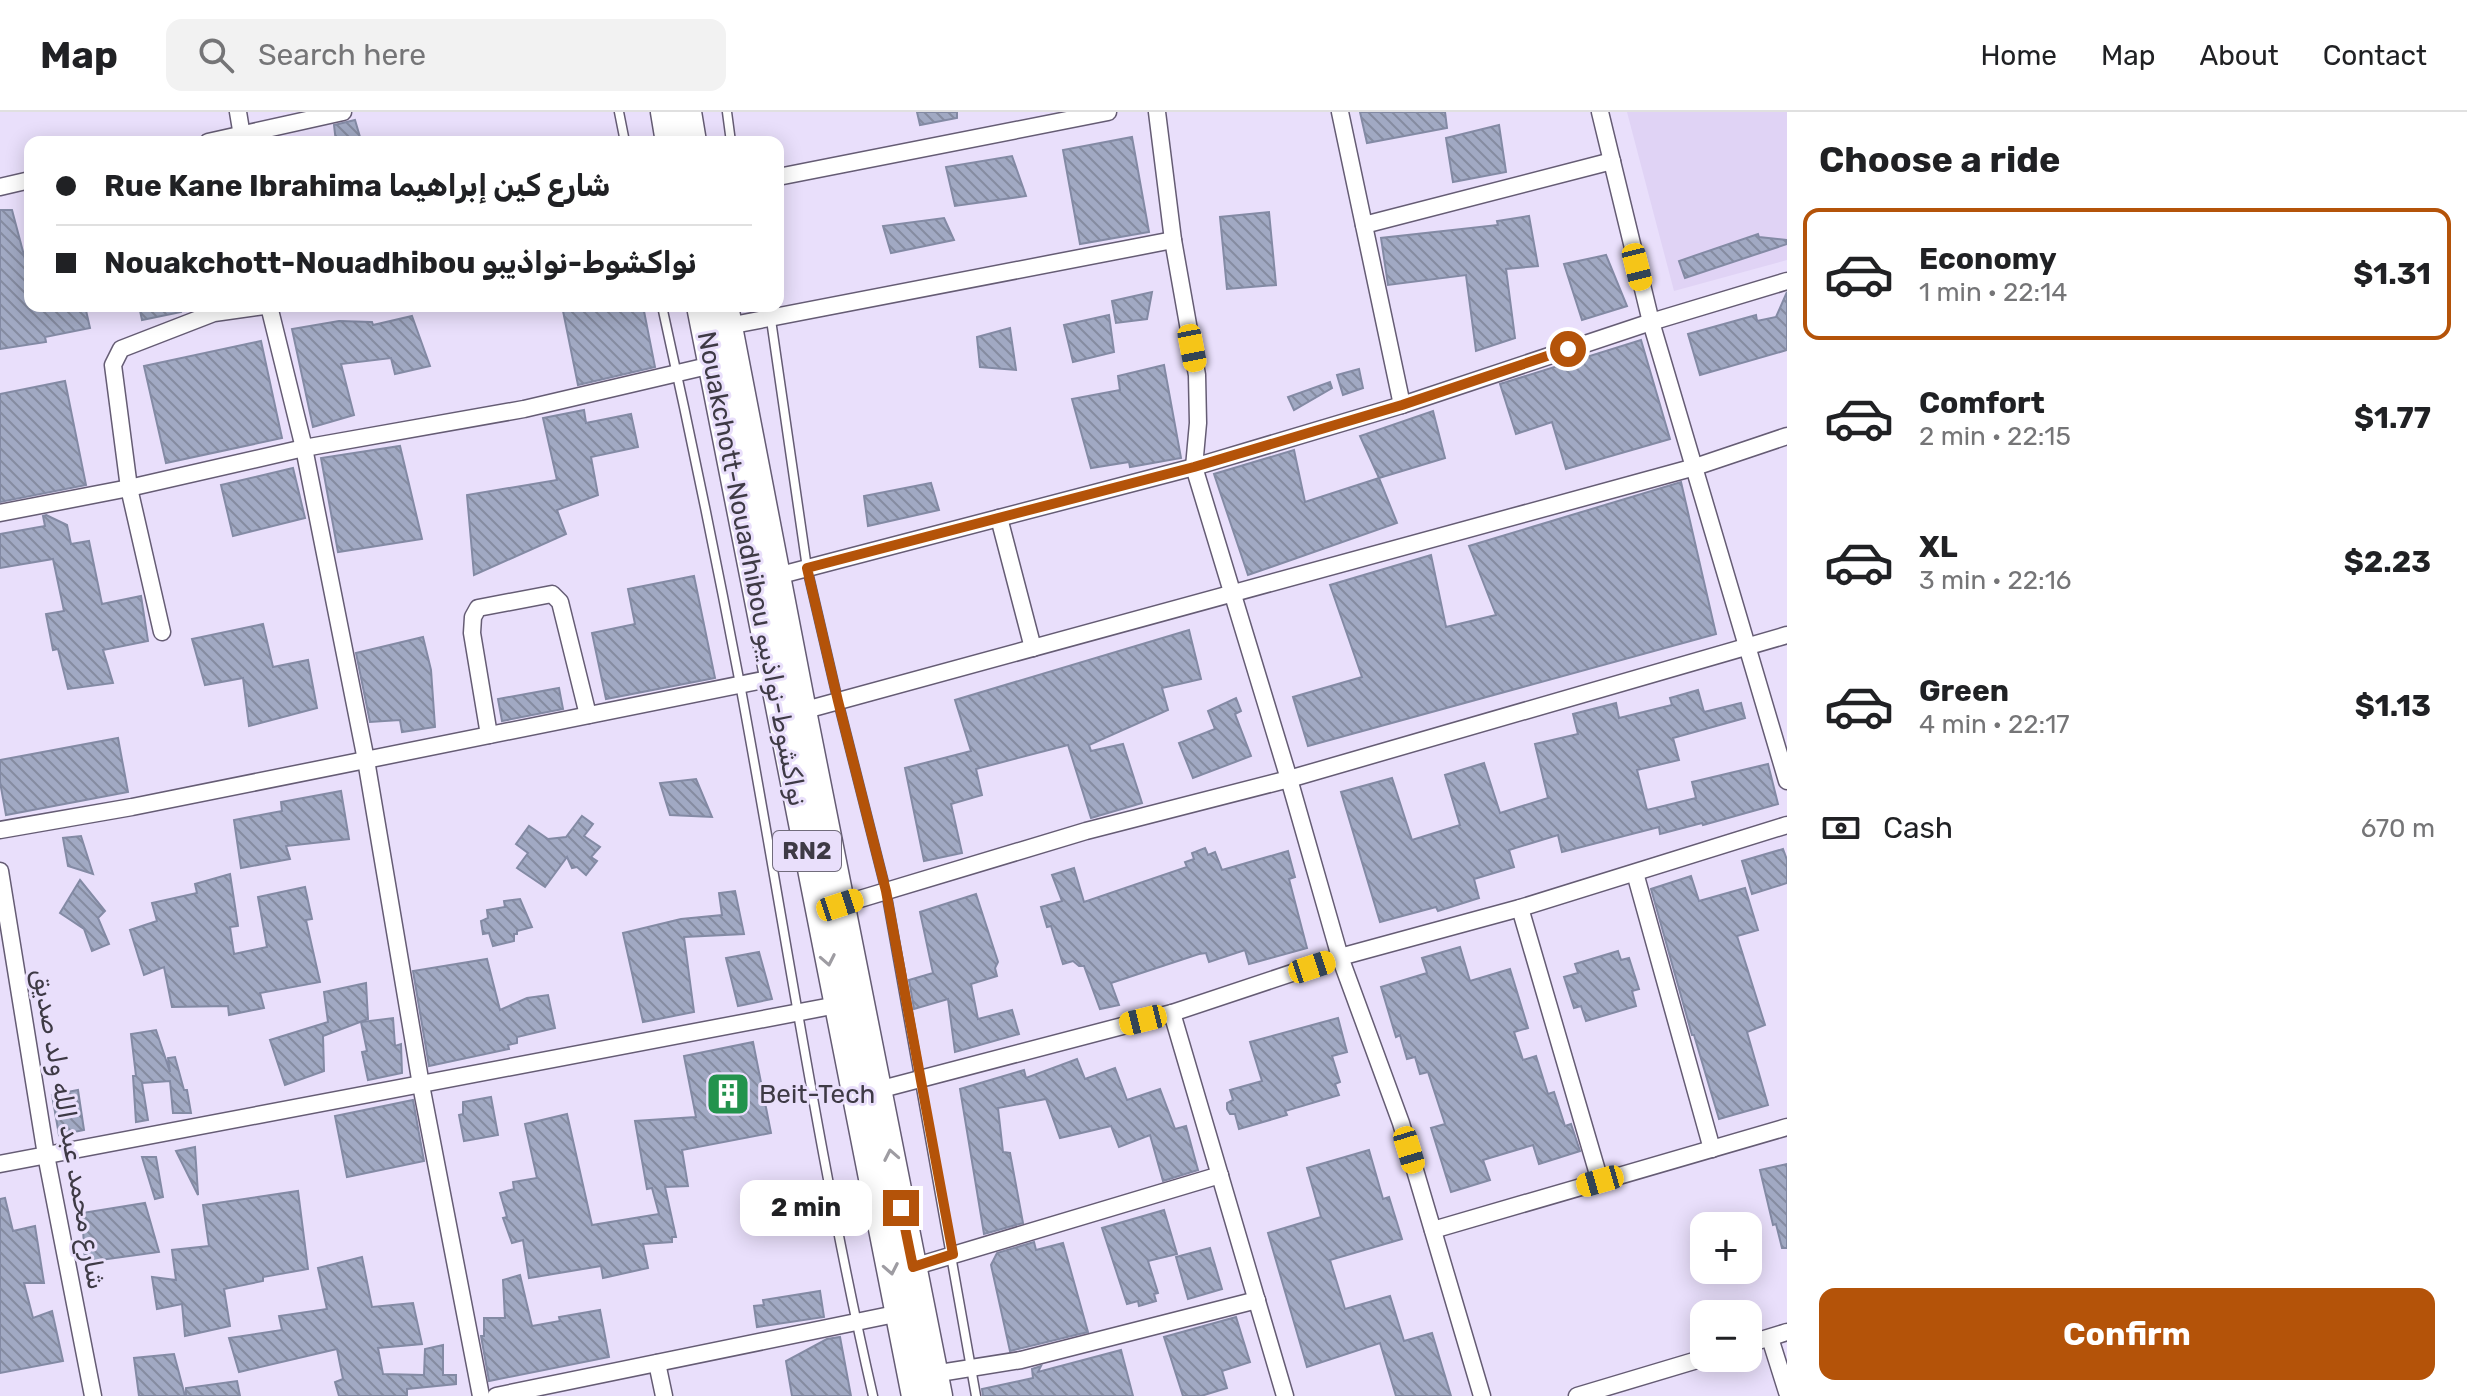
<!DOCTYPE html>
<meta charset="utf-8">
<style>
:root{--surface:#fff;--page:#f2f2f2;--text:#202124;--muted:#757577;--line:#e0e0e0;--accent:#b45309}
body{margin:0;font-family:Rubik,"Noto Sans Arabic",sans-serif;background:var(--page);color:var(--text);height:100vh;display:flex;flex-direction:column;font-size:30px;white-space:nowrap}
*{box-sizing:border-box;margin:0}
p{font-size:26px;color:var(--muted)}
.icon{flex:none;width:44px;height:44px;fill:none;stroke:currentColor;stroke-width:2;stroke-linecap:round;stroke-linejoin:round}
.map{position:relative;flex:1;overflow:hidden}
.side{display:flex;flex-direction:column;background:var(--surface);width:680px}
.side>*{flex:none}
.banner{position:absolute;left:24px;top:24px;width:760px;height:176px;border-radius:16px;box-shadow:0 4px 20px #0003;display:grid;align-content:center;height:176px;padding:0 32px;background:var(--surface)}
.controls{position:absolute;left:1690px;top:1100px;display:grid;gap:16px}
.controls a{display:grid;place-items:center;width:72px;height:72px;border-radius:16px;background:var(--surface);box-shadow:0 4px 20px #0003;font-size:40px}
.end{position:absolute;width:36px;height:36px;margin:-18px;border:10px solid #b45309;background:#fff;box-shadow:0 0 0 4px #fff}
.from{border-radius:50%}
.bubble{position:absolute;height:56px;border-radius:16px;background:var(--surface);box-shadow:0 4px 20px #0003;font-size:26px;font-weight:700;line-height:56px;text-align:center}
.car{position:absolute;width:24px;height:48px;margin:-24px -12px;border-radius:10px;box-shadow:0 0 6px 2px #0007;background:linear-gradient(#f5c518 24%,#345 0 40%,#f5c518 0 76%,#345 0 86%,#f5c518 0)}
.banner b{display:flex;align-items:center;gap:28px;height:76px;font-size:30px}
.banner b+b{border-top:2px solid var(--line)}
.banner i{width:20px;height:20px;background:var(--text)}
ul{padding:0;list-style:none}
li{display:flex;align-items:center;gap:24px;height:132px;margin:0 16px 12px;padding:0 16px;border:4px solid transparent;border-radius:16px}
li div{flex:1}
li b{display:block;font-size:30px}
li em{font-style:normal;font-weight:700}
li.active{border-color:var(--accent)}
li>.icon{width:72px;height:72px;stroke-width:1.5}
h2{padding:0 32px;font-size:36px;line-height:96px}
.pay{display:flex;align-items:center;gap:20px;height:88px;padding:0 32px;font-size:30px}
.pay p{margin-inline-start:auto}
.action{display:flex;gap:16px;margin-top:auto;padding:16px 32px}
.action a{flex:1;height:92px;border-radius:16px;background:var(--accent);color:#fff;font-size:32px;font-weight:700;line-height:92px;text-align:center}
header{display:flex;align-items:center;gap:48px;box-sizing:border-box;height:112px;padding:0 40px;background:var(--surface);border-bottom:2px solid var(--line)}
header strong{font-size:38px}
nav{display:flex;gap:44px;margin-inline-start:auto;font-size:28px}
.search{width:560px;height:72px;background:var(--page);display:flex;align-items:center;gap:20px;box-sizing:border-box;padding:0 28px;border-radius:16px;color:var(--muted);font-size:30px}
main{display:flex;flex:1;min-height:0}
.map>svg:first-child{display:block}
.built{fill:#e0d3f5}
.building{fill:url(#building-back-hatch);stroke:#838aa4;stroke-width:2}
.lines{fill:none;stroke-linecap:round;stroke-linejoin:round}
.service-casing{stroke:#655c74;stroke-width:11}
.minor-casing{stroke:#655c74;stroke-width:19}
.trunk-casing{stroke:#655c74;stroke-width:31}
.service{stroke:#fff;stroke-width:8}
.minor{stroke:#fff;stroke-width:16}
.trunk{stroke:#fff;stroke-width:28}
.oneway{stroke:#9e9ca2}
.route{stroke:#b45309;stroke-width:10}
.labels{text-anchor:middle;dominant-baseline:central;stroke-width:6;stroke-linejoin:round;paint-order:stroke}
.shield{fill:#e9dffb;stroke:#716c7c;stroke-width:2}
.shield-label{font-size:24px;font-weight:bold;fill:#3e3a45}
.street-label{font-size:26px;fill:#3e3a45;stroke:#e9dffb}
.poi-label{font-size:26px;fill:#3e3a45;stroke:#e9dffb;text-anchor:start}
</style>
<header>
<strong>Map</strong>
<div class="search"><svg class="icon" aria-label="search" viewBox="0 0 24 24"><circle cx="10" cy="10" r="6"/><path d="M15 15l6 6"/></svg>Search here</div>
<nav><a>Home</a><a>Map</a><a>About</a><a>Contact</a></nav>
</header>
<main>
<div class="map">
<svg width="1787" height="1284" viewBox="0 0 1787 1284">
<defs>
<pattern id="building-back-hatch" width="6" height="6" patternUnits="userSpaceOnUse" patternTransform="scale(2)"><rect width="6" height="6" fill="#a1a9c3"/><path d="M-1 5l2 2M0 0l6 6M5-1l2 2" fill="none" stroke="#858ba0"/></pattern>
</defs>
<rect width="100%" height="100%" fill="#e9dffb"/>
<polygon class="built" points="1627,0 1787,0 1787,148 1674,179"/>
<g class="building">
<polygon points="917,0 957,0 957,6 920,13"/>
<polygon points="1360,0 1445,0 1447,16 1367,31"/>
<polygon points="355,8 360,25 336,30 334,13"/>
<polygon points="1499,13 1506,60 1453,70 1446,26"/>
<polygon points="1132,25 1149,120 1080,132 1063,38"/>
<polygon points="1012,44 1026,84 955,94 946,55"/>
<polygon points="0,98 12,98 30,166 30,194 85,194 90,216 45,225 46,230 0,237"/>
<polygon points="1269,100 1276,173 1227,177 1220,105"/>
<polygon points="1529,104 1538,154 1506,157 1515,226 1476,239 1466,163 1388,173 1381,126 1498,113 1497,109"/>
<polygon points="944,106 954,128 891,141 883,114"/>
<polygon points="1758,122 1759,125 1787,128 1787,132 1685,166 1679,149"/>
<polygon points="1606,143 1627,194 1582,208 1564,152"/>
<polygon points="1152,180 1147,207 1116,211 1112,189"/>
<polygon points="1787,180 1787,238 1700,263 1688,222 1756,203 1757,209 1776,205"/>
<polygon points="139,194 180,194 181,200 142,208"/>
<polygon points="562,194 643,194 655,255 578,273"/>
<polygon points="1109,203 1114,240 1073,250 1064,213"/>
<polygon points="412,204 430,254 395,262 391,246 341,252 354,303 313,315 292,217 339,209 372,210 373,213"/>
<polygon points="1010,216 1016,258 980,255 977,225"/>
<polygon points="1641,228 1670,327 1566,357 1552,310 1516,322 1500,272"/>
<polygon points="261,229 282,326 166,351 144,254"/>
<polygon points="1164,253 1181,346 1130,355 1129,350 1091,356 1072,287 1120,278 1118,264"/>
<polygon points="1359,257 1363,276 1343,283 1337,263"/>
<polygon points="65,269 86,373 0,390 0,282"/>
<polygon points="1330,270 1332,276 1294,298 1288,285"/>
<polygon points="584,298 586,311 631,302 638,335 591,345 598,383 557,398 566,422 474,463 467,383 557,368 543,306"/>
<polygon points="1433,299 1445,346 1379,366 1360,324"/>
<polygon points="400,334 422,427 338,440 321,346"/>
<polygon points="1294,338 1305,390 1379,366 1397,411 1248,463 1214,362"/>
<polygon points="293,356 305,406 233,424 221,373"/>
<polygon points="1681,370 1716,522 1308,634 1293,585 1362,565 1330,473 1431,443 1446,515 1496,503 1469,434"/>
<polygon points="931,371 939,398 868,414 864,384"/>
<polygon points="46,403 67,413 71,432 89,429 102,492 141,484 148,529 103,538 113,571 68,577 58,537 53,538 46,502 64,499 53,447 0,456 0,422 45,414 43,404"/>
<polygon points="694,464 715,566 606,587 592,521 635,512 628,477"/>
<polygon points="263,512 273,555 308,548 317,596 249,614 243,566 205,573 192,527"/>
<polygon points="1189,518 1201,567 1162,576 1168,598 1089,633 1091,639 1123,632 1142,691 1091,706 1068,633 976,657 982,683 951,692 962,741 924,749 905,656 971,639 955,588"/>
<polygon points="423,525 431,558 435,615 402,620 400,608 370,610 356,541"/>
<polygon points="559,576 563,597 502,609 498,587"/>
<polygon points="1698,578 1704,600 1741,591 1745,606 1673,626 1679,648 1637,658 1647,698 1696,686 1692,670 1768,652 1778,692 1703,713 1702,711 1660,722 1659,715 1562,740 1558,723 1509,738 1514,755 1474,767 1479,786 1438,799 1436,795 1380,810 1341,680 1392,666 1412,728 1460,713 1445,663 1484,651 1500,701 1548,686 1535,632 1578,622 1573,602 1616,591 1619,606 1672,593 1670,586"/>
<polygon points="1236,586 1241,599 1235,602 1251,644 1193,666 1179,631 1215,617 1208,599"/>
<polygon points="118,626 128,680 6,703 0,670 0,648"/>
<polygon points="696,667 712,705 670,703 660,671"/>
<polygon points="341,679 349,727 286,734 290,747 241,756 234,708 282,699 281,690"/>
<polygon points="582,704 593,712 584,724 600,735 591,745 597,749 586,763 577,755 572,756 567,745 545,775 517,756 528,741 516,732 529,714 548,727 566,725"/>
<polygon points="81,724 93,762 68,754 63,726"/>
<polygon points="1205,736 1208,743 1215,740 1222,758 1288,739 1295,765 1289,767 1307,836 1249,852 1245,838 1209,850 1206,841 1199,842 1111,871 1119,893 1100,897 1084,854 1079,854 1073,849 1063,852 1051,814 1047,815 1041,795 1062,789 1052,763 1074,756 1084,790 1187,755 1185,750 1194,747 1192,741"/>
<polygon points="1783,737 1787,748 1787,771 1752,782 1742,749"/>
<polygon points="230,762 238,814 230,815 234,842 267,835 258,785 305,775 312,807 306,808 320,870 260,881 264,896 229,903 228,894 172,895 164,855 144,863 130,818 157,809 152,791 197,781 195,772"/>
<polygon points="1691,764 1699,789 1745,776 1758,818 1737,824 1765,913 1747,920 1768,993 1719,1007 1694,923 1692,923 1651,777"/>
<polygon points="80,768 105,799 98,806 109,832 92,839 84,817 60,801"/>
<polygon points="735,779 744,822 684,825 694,900 643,910 623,821 681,807 722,803 719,781"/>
<polygon points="976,782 998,850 995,856 997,864 971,872 978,907 1012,898 1019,922 955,940 948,887 914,897 909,868 933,861 920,800"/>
<polygon points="520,787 532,815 517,819 517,822 514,822 514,829 493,834 489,821 483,822 481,809 488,806 487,798 505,795 504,789"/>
<polygon points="1460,835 1470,869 1510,857 1528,916 1514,920 1523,948 1536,944 1548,982 1554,980 1565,1014 1571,1012 1580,1039 1539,1052 1533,1033 1483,1048 1490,1068 1451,1080 1431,1016 1445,1012 1428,960 1420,962 1415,945 1407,947 1400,923 1396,925 1381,875 1427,861 1422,846"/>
<polygon points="1618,839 1621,848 1629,846 1639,877 1632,879 1636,894 1586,909 1581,894 1574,896 1564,865 1578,861 1575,852"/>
<polygon points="759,840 772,887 738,894 726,846"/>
<polygon points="487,847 500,898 527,886 548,883 555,916 517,925 517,931 508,933 509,937 429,954 413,859"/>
<polygon points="366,871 368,907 323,924 324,959 285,973 270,928 328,910 324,880"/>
<polygon points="393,906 395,934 401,932 402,961 368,968 362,940 367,939 361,910"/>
<polygon points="1338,906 1347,940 1332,944 1340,970 1335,972 1339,983 1285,999 1287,1003 1239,1017 1235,1002 1230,1002 1227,997 1227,991 1233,988 1230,978 1262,969 1250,930"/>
<polygon points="156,918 170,960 168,946 175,945 184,978 187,978 191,1001 173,1001 170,969 142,971 148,1008 136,1010 133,964 136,964 131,922"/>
<polygon points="753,930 771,1021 682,1038 688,1074 665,1075 676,1125 672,1125 672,1130 643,1132 648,1156 603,1166 601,1154 529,1166 523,1128 512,1131 503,1106 507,1105 500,1081 514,1077 513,1070 537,1066 525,1012 567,1002 592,1113 659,1102 652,1076 647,1077 635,1009 696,1005 684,944"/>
<polygon points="1077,947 1085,967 1115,956 1127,988 1160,977 1175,1017 1186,1014 1198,1058 1163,1069 1150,1023 1119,1035 1111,1014 1060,1026 1046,987 998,996 1003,1040 1010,1041 1023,1111 984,1122 960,977 1024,958 1026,966"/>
<polygon points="78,978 84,1018 59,1023 52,983"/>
<polygon points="491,985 498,1023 464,1029 459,1003 463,1002 463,990"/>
<polygon points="413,988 424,1049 347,1065 335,1004"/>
<polygon points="195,1035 198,1082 198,1083 176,1039"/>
<polygon points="1369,1038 1383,1087 1389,1085 1402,1127 1330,1148 1345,1197 1390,1184 1404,1229 1432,1221 1451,1284 1396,1284 1380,1231 1307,1255 1268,1121 1321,1105 1307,1056"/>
<polygon points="142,1045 156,1045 163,1085 155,1087"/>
<polygon points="1787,1052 1787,1136 1782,1136 1776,1112 1773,1113 1760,1058"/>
<polygon points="298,1079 308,1157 263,1165 263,1169 224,1177 230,1214 185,1224 182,1192 157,1197 152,1165 176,1168 172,1138 209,1134 203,1093"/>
<polygon points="5,1086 13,1119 35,1114 44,1171 24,1171 33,1206 52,1199 63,1249 0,1261 0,1087"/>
<polygon points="145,1091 159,1140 85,1150 82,1101"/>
<polygon points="1164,1098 1177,1142 1148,1149 1158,1181 1154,1182 1156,1189 1139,1194 1138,1189 1127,1192 1102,1116"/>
<polygon points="1034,1130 1036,1138 1063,1131 1088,1220 1010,1239 991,1153 997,1141"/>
<polygon points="1210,1136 1222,1177 1188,1187 1176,1145"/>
<polygon points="362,1145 372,1195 413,1191 422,1232 378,1236 383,1262 424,1263 425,1237 443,1233 443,1263 456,1263 456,1272 407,1277 407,1284 339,1284 335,1270 343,1267 337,1237 239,1260 229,1226 282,1218 279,1204 327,1197 318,1156"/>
<polygon points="520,1163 532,1214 560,1209 559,1205 600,1198 609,1245 489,1269 481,1224 484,1224 484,1206 505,1206 503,1168"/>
<polygon points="820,1179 824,1205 757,1215 754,1194 764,1193 763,1188"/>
<polygon points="1236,1205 1250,1250 1222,1259 1227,1276 1201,1284 1183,1284 1164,1225"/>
<polygon points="840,1225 851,1284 792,1284 786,1249 827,1227"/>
<polygon points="1121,1238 1133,1284 983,1284 982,1277 1033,1266 1032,1257 1041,1254 1038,1260"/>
<polygon points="174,1242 185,1284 139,1284 134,1246"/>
<polygon points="237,1269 240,1284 186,1284 186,1276"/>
</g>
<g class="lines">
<g class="service-casing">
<g id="service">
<polyline points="619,0 625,30"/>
<polyline points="727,0 731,30"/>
<path d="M662,194C690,320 716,446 740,572C784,809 819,1049 873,1284"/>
<polyline points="769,194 807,456 838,589 886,779 976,1284"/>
</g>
</g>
<g class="minor-casing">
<g id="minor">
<polyline points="238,0 243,30"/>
<polyline points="1157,0 1173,128 1197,263 1198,311 1194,355 1289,667 1340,845 1401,1011 1482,1284"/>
<polyline points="1340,0 1402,293"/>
<polyline points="1600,0 1651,210 1787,669"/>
<polyline points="208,30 343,0"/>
<polyline points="778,65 1108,0"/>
<polyline points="0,75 30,68"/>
<polyline points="1364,113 1612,49"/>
<polyline points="269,194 304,336 366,648 421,973 481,1284"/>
<polyline points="728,214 1173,128"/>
<polyline points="0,401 129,376 304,336 524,297 712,253"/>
<polyline points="999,406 1033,536"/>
<polyline points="777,464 1194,355 1402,293 1651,210 1787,169"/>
<polyline points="162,520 129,376 113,253 121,237 214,201 264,194"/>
<polyline points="802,599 1695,355 1787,324"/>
<polyline points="489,623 472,521 473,505 478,496 552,482 560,490 588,603"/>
<polyline points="0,718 132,695 773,566"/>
<polyline points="0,759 46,1043 93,1284"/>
<polyline points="1635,761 1712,1037"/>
<polyline points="840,793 1086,719 1289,667 1787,523"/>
<polyline points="1520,796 1600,1069"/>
<polyline points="1172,901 1285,1284"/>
<polyline points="878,978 1172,901 1340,845 1520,796 1787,713"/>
<polyline points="0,1052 837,893"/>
<polyline points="1433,1118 1787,1015"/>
<polyline points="913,1155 1220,1063"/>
<polyline points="1770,1226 1787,1280"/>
<polyline points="1748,1232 1787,1220"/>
<polyline points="657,1251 664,1284"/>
<polyline points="927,1263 1021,1248 1257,1188"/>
<polyline points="496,1284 900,1201"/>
<polyline points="1577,1284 1704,1246"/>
</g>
</g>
<g class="trunk-casing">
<g id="trunk">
<polyline points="665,0 670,30"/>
<polyline points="687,0 692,30"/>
<polyline points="701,194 916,1284"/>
<polyline points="724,194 802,599 938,1284"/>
</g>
</g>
<use href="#service" class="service"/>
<use href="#minor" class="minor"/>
<use href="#trunk" class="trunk"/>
</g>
<defs><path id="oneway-chevron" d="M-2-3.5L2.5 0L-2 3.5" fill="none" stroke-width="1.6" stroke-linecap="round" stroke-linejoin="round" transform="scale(2)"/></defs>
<g class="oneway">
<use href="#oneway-chevron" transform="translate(828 848) rotate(79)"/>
<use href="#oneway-chevron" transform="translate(891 1043) rotate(-101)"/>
<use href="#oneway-chevron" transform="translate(891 1157) rotate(79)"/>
</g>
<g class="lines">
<polyline class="route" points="901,1096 913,1155 953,1142 886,779 838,589 807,456 1194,355 1402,293 1568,237"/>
</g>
<defs>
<g id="building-square" transform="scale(2.3)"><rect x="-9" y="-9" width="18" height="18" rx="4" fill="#23934d" stroke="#e9dffb"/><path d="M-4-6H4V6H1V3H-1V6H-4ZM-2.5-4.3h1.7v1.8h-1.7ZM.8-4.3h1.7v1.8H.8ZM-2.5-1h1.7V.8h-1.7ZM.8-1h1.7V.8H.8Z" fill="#fff"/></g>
</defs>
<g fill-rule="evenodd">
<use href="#building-square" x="728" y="982"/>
</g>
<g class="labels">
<rect class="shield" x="773" y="719" width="68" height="40" rx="6"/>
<g class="shield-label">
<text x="807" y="739">RN2</text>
</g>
<g class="street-label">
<text transform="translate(752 457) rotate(79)">Nouakchott-Nouadhibou نواكشوط-نواذيبو</text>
<text transform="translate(69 1017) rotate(80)">شارع محمد عبد الله ولد صديق</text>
</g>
<g class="poi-label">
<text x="759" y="982">Beit-Tech</text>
</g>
</g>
</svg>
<div class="controls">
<a>+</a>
<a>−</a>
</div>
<i class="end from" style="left:1568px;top:237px"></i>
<i class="end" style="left:901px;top:1096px"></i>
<div class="bubble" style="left:740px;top:1068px;width:132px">2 min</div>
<i class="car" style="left:1637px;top:155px;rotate:166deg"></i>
<i class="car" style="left:1192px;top:236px;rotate:169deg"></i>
<i class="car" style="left:840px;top:793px;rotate:72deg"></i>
<i class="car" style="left:1312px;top:855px;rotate:72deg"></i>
<i class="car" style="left:1143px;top:908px;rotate:256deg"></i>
<i class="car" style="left:1409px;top:1038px;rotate:163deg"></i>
<i class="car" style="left:1600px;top:1069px;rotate:254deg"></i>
<div class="banner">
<b><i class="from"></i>Rue Kane Ibrahima شارع كين إبراهيما</b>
<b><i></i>Nouakchott-Nouadhibou نواكشوط-نواذيبو</b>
</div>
</div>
<section class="side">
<h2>Choose a ride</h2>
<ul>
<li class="active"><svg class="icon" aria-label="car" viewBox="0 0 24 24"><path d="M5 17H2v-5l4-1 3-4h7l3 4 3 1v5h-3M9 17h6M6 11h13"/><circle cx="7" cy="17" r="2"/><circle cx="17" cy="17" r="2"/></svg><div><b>Economy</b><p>1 min · 22:14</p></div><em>$1.31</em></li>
<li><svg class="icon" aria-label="car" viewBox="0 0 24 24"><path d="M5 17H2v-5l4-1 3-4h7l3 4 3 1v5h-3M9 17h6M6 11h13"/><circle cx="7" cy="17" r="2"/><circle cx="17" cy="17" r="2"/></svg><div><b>Comfort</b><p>2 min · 22:15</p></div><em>$1.77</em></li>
<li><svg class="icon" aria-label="car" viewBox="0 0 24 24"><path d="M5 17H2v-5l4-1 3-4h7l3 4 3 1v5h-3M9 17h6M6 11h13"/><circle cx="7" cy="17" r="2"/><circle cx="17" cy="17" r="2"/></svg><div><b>XL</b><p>3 min · 22:16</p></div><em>$2.23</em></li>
<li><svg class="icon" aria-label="car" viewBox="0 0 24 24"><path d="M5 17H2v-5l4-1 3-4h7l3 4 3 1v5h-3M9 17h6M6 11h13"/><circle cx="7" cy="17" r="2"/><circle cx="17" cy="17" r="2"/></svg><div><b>Green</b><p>4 min · 22:17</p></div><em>$1.13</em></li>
</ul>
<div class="pay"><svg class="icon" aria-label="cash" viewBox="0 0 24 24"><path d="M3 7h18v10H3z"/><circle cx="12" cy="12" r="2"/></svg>Cash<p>670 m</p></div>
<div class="action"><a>Confirm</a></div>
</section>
</main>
